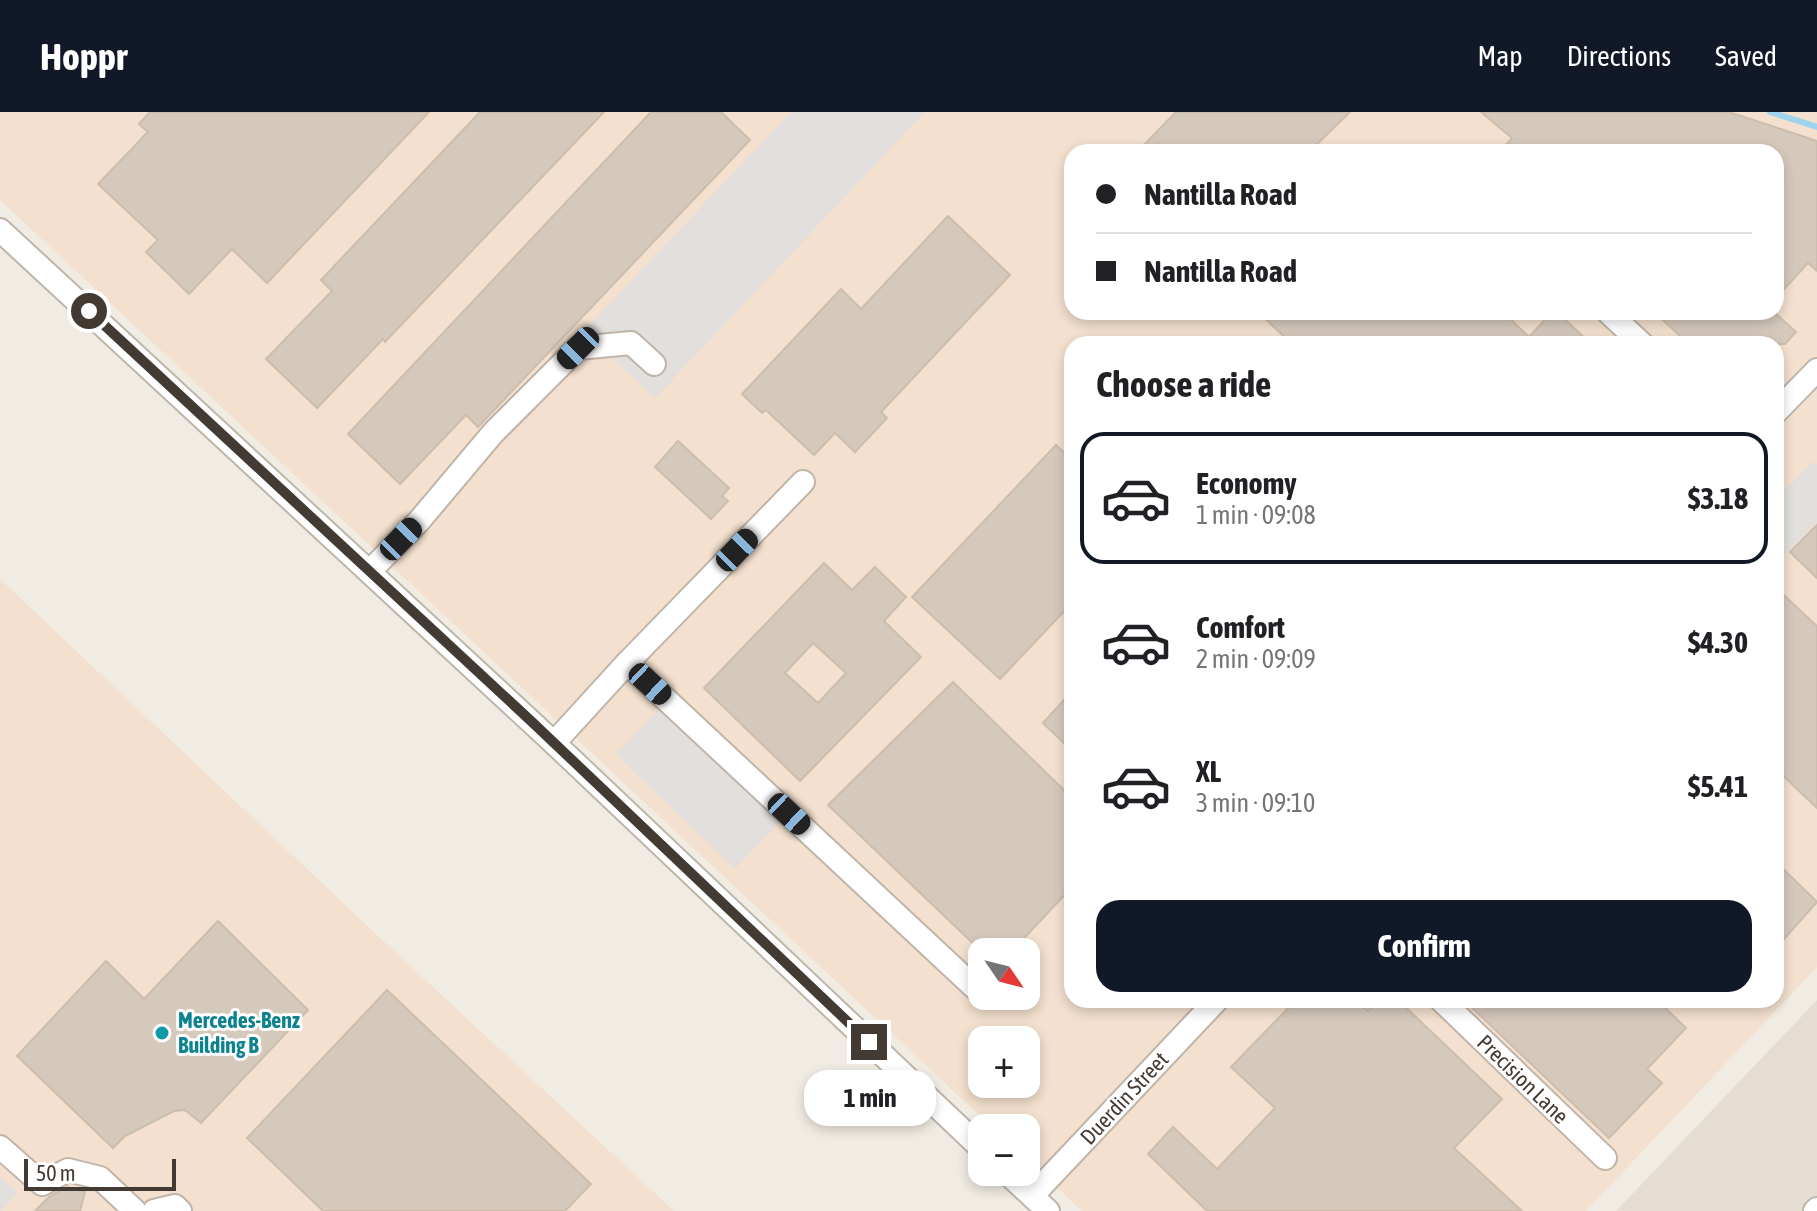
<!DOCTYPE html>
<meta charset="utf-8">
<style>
:root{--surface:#fff;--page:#f2f2f2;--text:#202124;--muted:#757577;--line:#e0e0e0;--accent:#111827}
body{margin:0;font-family:"Asap Condensed",sans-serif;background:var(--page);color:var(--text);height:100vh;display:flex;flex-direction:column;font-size:30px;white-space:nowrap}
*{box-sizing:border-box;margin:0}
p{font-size:26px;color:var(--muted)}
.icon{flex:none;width:44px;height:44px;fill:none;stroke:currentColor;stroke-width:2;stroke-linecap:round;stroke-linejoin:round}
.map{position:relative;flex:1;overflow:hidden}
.panel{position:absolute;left:1064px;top:224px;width:720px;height:672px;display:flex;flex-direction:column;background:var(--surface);border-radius:24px;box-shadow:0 4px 12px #0003}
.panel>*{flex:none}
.banner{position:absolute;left:1064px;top:32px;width:720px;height:176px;border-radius:24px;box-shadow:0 4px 12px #0003;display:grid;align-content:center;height:176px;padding:0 32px;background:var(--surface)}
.needle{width:52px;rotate:125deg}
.controls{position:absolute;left:968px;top:826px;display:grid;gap:16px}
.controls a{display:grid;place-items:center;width:72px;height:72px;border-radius:16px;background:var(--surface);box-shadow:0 4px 12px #0003;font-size:40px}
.scale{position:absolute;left:24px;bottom:20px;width:152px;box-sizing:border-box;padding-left:8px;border:4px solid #433b33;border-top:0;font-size:22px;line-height:28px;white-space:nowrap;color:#433b33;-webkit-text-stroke:6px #fff;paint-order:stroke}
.end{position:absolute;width:36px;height:36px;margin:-18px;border:10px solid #433b33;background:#fff;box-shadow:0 0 0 4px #fff}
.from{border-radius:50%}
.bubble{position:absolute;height:56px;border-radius:24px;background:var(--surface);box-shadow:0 4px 12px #0003;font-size:26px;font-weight:700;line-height:56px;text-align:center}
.car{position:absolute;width:24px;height:48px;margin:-24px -12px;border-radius:10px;box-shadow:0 0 6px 2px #0007;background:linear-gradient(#222 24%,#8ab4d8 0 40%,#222 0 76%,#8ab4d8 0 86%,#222 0)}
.banner b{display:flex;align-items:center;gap:28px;height:76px;font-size:30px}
.banner b+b{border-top:2px solid var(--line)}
.banner i{width:20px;height:20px;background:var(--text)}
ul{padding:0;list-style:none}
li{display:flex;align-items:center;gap:24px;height:132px;margin:0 16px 12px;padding:0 16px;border:4px solid transparent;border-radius:24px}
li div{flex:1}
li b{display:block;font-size:30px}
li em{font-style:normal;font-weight:700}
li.current{border-color:var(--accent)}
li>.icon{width:72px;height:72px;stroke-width:1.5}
h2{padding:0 32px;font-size:36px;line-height:96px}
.action{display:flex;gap:16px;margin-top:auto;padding:16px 32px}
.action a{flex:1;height:92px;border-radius:24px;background:var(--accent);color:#fff;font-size:32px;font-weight:700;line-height:92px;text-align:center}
header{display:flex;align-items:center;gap:48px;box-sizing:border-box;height:112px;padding:0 40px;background:var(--accent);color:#fff}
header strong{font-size:38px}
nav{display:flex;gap:44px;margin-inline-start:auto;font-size:28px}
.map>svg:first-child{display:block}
.residential{fill:#e5ddd1}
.commercial{fill:#f3e0ce;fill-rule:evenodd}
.parking{fill:#e2dfdc}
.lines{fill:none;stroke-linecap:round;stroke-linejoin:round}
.stream{stroke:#9fd4ee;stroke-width:6}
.building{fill:#d5c9bc;stroke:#cdbdac;stroke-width:2;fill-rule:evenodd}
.minor-casing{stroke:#bfb5a9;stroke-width:26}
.minor{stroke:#fff;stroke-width:22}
.route{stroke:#433b33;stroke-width:10}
.culture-dot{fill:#0f9aa8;stroke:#fff;stroke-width:3}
.labels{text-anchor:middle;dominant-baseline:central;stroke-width:6;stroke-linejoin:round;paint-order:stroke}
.culture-label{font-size:22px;font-weight:bold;fill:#0d838f;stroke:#fff;text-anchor:start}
.street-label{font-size:22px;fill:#433b33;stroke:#fff}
</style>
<header>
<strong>Hoppr</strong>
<nav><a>Map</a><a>Directions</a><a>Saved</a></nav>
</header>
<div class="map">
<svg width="1817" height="1099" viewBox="0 0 1817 1099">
<rect width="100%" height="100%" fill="#f1ece3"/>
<polygon class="residential" points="1817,888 1817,1099 1616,1099"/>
<g class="commercial">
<path d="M0,0H1817V855L1586,1099H1082L1026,1047V1016H993L0,88ZM1072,40H1776V200H1072ZM1072,232H1776V888H1072ZM982,840H1026V884H982ZM982,928H1026V972H982Z"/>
<polygon points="0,467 377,823 674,1099 0,1099"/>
</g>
<g class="parking">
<polygon points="791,0 925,0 655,286 584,219"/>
<polygon points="1813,349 1817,353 1817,410 1776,452 1776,387"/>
<polygon points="660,596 780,710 735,757 616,642"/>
<polygon points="0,1064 18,1081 1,1099 0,1099"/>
</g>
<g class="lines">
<polyline class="stream" points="1770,0 1817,15"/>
</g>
<g class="building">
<polygon points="150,0 429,0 267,171 232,137 189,182 146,140 158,128 98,72 148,20 139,12"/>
<polygon points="480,0 604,0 385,230 383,227 317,296 266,247 332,179 321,168"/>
<polygon points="651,0 721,0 750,28 478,315 466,303 400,372 348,322"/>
<polygon points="1176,0 1350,0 1309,40 1137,40"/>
<polygon points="1481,0 1729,0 1817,29 1817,159 1808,151 1776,186 1776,40 1500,40 1512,26"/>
<polygon points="948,104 1010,163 881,300 887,306 855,340 835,321 814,343 766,298 762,301 742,282 841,177 861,197"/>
<polygon points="1258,200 1503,200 1529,225 1552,200 1557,200 1591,232 1292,232"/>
<polygon points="1654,200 1774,200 1796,220 1785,232 1689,232"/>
<polygon points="678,329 729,376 722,384 728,389 711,407 655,355"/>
<polygon points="1056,333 1072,348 1072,491 1000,567 912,485"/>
<polygon points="1817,413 1817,466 1790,440"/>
<path d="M824,451L852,478L875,455L906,485L884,509L921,545L800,669L704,576ZM813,531L846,561L818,591L785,561Z"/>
<polygon points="1776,476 1817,514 1817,696 1776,657"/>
<polygon points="953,570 1072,686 1072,775 1011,840 982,840 828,693"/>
<polygon points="1072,579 1072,639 1043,611"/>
<polygon points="1776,750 1817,790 1776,836"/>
<polygon points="218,809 308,898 201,1011 185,998 174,999 125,1024 113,1036 17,944 106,849 144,887"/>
<polygon points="387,878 591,1072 565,1099 323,1099 247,1026"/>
<polygon points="1296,888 1356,888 1368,899 1378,888 1398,888 1502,987 1454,1036 1522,1099 1207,1099 1148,1042 1173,1015 1217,1057 1275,996 1231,955"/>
<polygon points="1464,888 1657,888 1686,916 1647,957 1662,971 1609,1026"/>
<polygon points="67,1075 85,1080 80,1099 35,1099 50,1084"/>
</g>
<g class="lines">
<g class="minor-casing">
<g id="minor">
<polyline points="0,118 554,631 982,1037"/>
<polyline points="1608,200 1642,232"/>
<polyline points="1776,300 1817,258"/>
<polyline points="370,459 419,409 493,321 578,236 631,231 654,252"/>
<polyline points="627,551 974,875"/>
<polyline points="554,631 627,551 803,370"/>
<polyline points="1441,888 1605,1046"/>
<polyline points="0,1035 42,1072 68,1058 100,1066 135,1099"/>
<polyline points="1006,1060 1048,1099"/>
<polyline points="1032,1084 1217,888"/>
<polyline points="154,1099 175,1094 180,1099"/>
<polyline points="1815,1099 1817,1097"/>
</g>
</g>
<use href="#minor" class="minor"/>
</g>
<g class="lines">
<polyline class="route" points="89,199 531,609 869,930"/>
</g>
<circle class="culture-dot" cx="162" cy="921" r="8"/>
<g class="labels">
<g class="culture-label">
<text x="178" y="908">Mercedes-Benz<tspan x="178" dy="25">Building B</tspan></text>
</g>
<g class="street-label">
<text transform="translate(1523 967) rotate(44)">Precision Lane</text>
<text transform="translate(1124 986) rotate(-47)">Duerdin Street</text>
</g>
</g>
</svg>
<div class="controls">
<a><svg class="needle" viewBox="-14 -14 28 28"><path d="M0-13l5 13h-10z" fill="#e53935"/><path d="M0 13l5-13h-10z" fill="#757577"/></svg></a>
<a>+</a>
<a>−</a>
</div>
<div class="scale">50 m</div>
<i class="end from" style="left:89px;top:199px"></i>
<i class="end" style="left:869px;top:930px"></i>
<div class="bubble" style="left:804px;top:958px;width:132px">1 min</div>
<i class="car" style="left:578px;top:236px;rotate:225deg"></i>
<i class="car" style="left:401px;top:427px;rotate:44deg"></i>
<i class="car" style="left:737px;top:438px;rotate:44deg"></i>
<i class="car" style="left:650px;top:572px;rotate:133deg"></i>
<i class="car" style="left:789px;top:702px;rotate:133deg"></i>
<div class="banner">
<b><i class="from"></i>Nantilla Road</b>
<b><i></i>Nantilla Road</b>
</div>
<section class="panel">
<h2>Choose a ride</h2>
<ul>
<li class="current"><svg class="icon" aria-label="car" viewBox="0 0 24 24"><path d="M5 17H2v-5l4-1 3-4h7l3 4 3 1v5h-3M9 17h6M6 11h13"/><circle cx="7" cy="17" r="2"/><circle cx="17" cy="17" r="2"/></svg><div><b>Economy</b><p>1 min · 09:08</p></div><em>$3.18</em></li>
<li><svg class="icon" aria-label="car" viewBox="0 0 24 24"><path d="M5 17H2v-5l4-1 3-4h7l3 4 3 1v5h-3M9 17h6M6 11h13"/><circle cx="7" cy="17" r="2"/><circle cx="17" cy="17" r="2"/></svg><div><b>Comfort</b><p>2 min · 09:09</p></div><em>$4.30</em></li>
<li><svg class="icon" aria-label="car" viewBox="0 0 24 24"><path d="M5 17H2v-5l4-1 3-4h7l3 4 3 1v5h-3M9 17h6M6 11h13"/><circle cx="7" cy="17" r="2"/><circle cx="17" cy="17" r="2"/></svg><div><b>XL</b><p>3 min · 09:10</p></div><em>$5.41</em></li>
</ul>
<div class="action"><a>Confirm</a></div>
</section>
</div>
